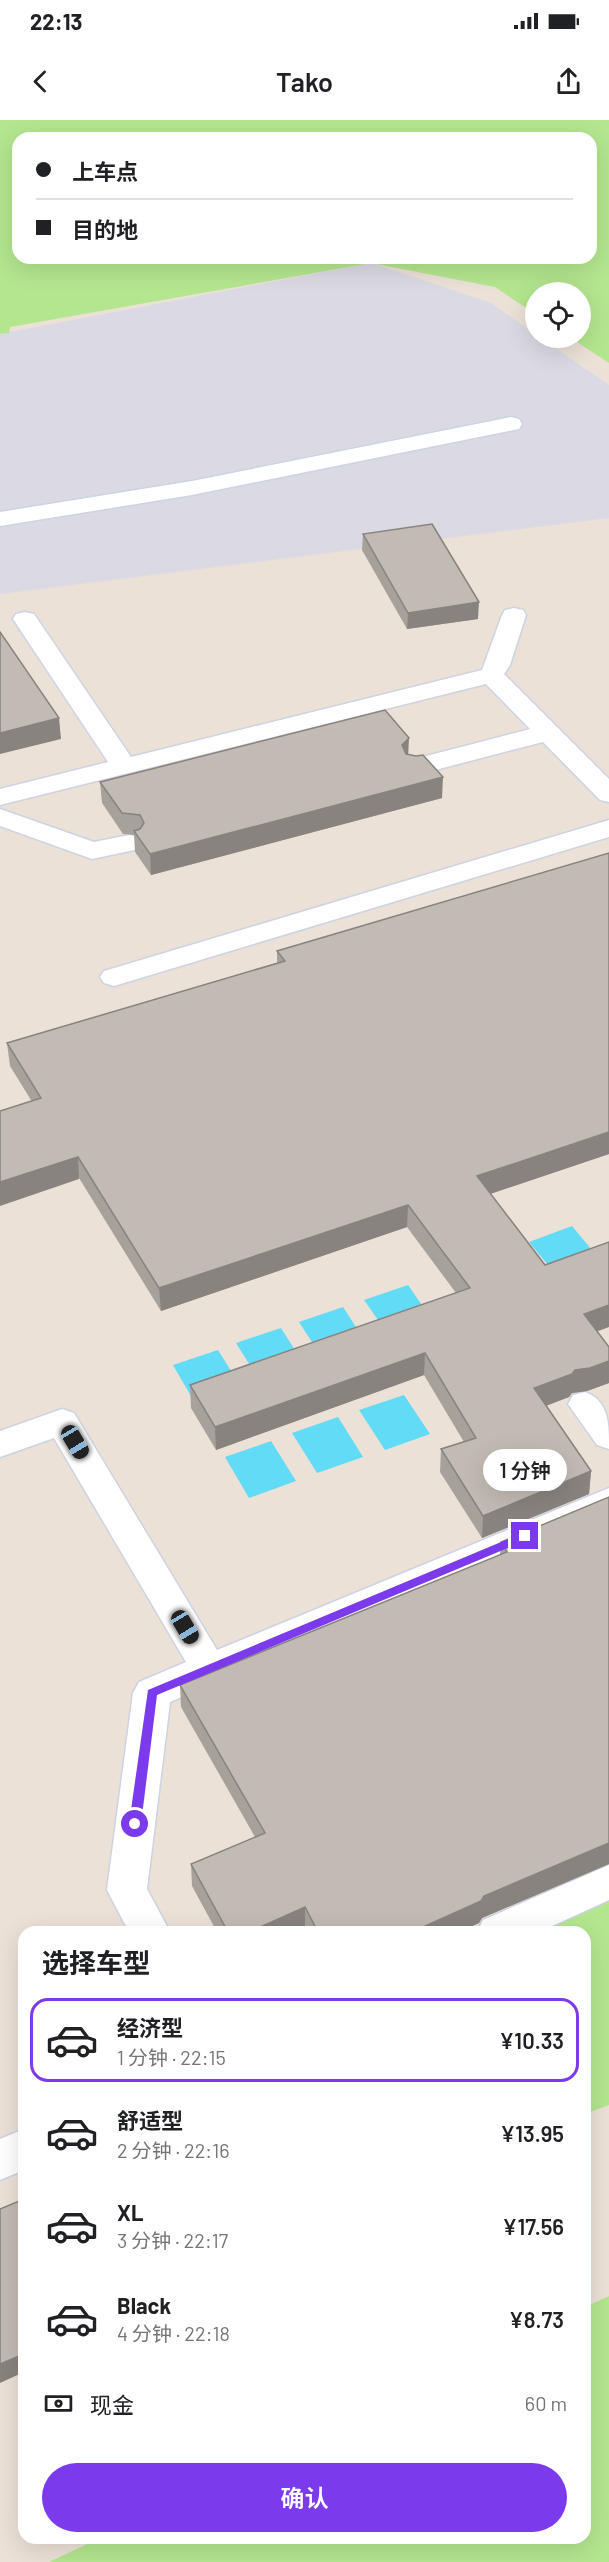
<!DOCTYPE html>
<html lang="zh">
<meta charset="utf-8">
<style>
:root{--surface:#fff;--page:#f6f6f6;--text:#202124;--muted:#757577;--line:#e0e0e0;--accent:#7c3aed}
body{margin:0;font-family:Barlow,"Noto Sans SC",sans-serif;background:var(--page);color:var(--text);height:100vh;display:flex;flex-direction:column;font-size:22px;white-space:nowrap}
*{box-sizing:border-box;margin:0}
p{font-size:20px;color:var(--muted)}
.icon{flex:none;width:33px;height:33px;fill:none;stroke:currentColor;stroke-width:2;stroke-linecap:round;stroke-linejoin:round}
.map{position:relative;flex:1;overflow:hidden}
.side{position:absolute;left:18px;top:1806px;width:573px;height:618px;display:flex;flex-direction:column;background:var(--surface);border-radius:18px;box-shadow:0 6px 24px #0002}
.side>*{flex:none}
.hud{position:absolute;left:12px;top:12px;width:585px;height:132px;border-radius:18px;box-shadow:0 6px 24px #0002;display:grid;align-content:center;height:132px;padding:0 24px;background:var(--surface)}
.fabs{position:absolute;left:525px;top:162px;display:grid;gap:12px}
.fabs a{display:grid;place-items:center;width:66px;height:66px;border-radius:50%;background:var(--surface);box-shadow:0 6px 24px #0002;font-size:30px}
.end{position:absolute;width:27px;height:27px;margin:-14px;border:8px solid #7c3aed;background:#fff;box-shadow:0 0 0 3px #fff}
.from{border-radius:50%}
.bubble{position:absolute;height:42px;border-radius:21px;background:var(--surface);box-shadow:0 6px 24px #0002;font-size:20px;font-weight:600;line-height:42px;text-align:center}
.car{position:absolute;width:18px;height:36px;margin:-18px -9px;border-radius:8px;box-shadow:0 0 4px 2px #0007;background:linear-gradient(#222 24%,#8ab4d8 0 40%,#222 0 76%,#8ab4d8 0 86%,#222 0)}
.hud b{display:flex;align-items:center;gap:21px;height:57px;font-size:22px}
.hud b+b{border-top:2px solid var(--line)}
.hud i{width:15px;height:15px;background:var(--text)}
ul{padding:0;list-style:none}
li{display:flex;align-items:center;gap:18px;height:84px;margin:0 12px 9px;padding:0 12px;border:3px solid transparent;border-radius:18px}
li div{flex:1}
li b{display:block;font-size:22px}
li em{font-style:normal;font-weight:600}
li.selected{border-color:var(--accent)}
li>.icon{width:54px;height:54px;stroke-width:1.5}
h2{padding:0 24px;font-size:27px;line-height:72px}
.pay{display:flex;align-items:center;gap:15px;height:66px;padding:0 24px;font-size:22px}
.pay p{margin-inline-start:auto}
.action{display:flex;gap:12px;margin-top:auto;padding:12px 24px}
.action a{flex:1;height:69px;border-radius:36px;background:var(--accent);color:#fff;font-size:24px;font-weight:600;line-height:69px;text-align:center}
.status{display:flex;justify-content:space-between;align-items:center;height:42px;padding:0 30px;background:var(--surface);direction:ltr}
.status svg{height:16px;fill:currentColor}
header{display:flex;justify-content:space-between;align-items:center;height:78px;padding:0 24px;background:var(--surface);font-size:27px;font-weight:600}
.map>svg:first-child{display:block}
.industrial{fill:#dbd9e3}
.green{fill:#b4e68f;fill-rule:evenodd}
.water{fill:#62dbf6}
.lines{fill:none;stroke-linecap:round;stroke-linejoin:round}
.minor-casing{stroke:#cdd3e2;stroke-width:3}
.minor{fill:#fff;fill-rule:evenodd}
.wall{fill:#a7a19b}
.shaded-wall{fill:#88837e}
.building{fill:#c2bbb4;stroke:#88837e;stroke-width:1.5}
.route{fill:#7c3aed}
</style>
<div class="status"><b>22:13</b><svg viewBox="0 0 49 12"><path d="M0 12V9h3v3zM5 12V6h3v6zM10 12V3h3v9zM15 12V0h3v12zM26 1h20v11H26zM47 4h2v5h-2z"/></svg></div>
<header><svg class="icon" aria-label="back" viewBox="0 0 24 24"><path d="M15 5l-7 7 7 7"/></svg>Tako<svg class="icon" aria-label="share" viewBox="0 0 24 24"><path d="M12 15V3M7 8l5-5 5 5M5 13v7h14v-7"/></svg></header>
<div class="map">
<svg width="609" height="2442" viewBox="0 0 609 2442">
<rect width="100%" height="100%" fill="#ebe1d7"/>
<polygon class="industrial" points="371,143 491,183 535,214 536,218 541,218 609,265 609,398 0,474 0,214"/>
<g class="green">
<path d="M0,0H609V243L571,218H580V172H536L535,194L495,167L371,143L10,207L9,213L0,214ZM18,18H591V138H18Z"/>
<polygon points="609,1768 609,1985 585,1994 585,1812 499,1812"/>
<polygon points="609,2176 609,2442 49,2442 100,2418 585,2418 585,2187"/>
</g>
<g class="water">
<polygon points="572,1106 601,1141 558,1157 529,1122"/>
<polygon points="408,1165 433,1201 390,1217 364,1180"/>
<polygon points="343,1187 367,1224 323,1239 299,1202"/>
<polygon points="281,1208 305,1246 260,1261 236,1223"/>
<polygon points="218,1230 241,1267 195,1283 173,1245"/>
<polygon points="404,1275 430,1314 385,1330 359,1290"/>
<polygon points="338,1297 363,1337 317,1353 292,1313"/>
<polygon points="271,1321 296,1361 249,1378 225,1337"/>
</g>
<g class="lines">
<g class="minor-casing">
<g id="minor">
<polygon points="511,297 519,299 522,304 519,309 192,375 0,406 0,392 192,361"/>
<polygon points="514,488 523,490 526,495 510,545 504,554 609,659 609,682 600,680 543,622 416,655 407,653 403,647 407,641 530,609 486,564 0,685 0,669 108,642 13,499 16,494 25,492 34,494 131,637 482,550 502,495 505,490"/>
<polygon points="0,689 94,722 129,715 139,717 143,723 139,729 92,739 0,706"/>
<polygon points="609,700 609,717 124,863 114,866 104,863 100,857 104,851"/>
<path d="M585,1272C609,1281 609,1303 609,1329L597,1325L568,1284L573,1275Z"/>
<polygon points="62,1289 74,1293 217,1530 609,1368 609,1396 170,1582 147,1769 170,1812 129,1812 107,1770 133,1573 139,1562 186,1542 54,1318 0,1337 0,1311"/>
<polygon points="609,1745 609,1780 539,1812 477,1812 483,1800"/>
<polygon points="24,2009 24,2050 0,2060 0,2019"/>
</g>
</g>
<use href="#minor" class="minor"/>
</g>
<g class="wall">
<polygon points="363,414 478,499 407,509 362,430"/>
<polygon points="408,634 442,678 151,755 135,732 134,715 123,714 102,683 100,662"/>
<polygon points="277,831 609,1034 490,1074 609,1227 609,1263 587,1271 572,1273 569,1277 546,1286 591,1351 589,1374 482,1418 440,1352 441,1329 464,1322 424,1255 216,1330 191,1288 190,1265 456,1173 407,1107 161,1191 10,946 7,923 277,843"/>
<polygon points="609,1377 609,1744 482,1798 479,1803 459,1812 306,1812 305,1809 298,1812 217,1812 192,1766 191,1744 255,1717 181,1587 180,1565 500,1435 501,1422"/>
</g>
<g class="shaded-wall">
<polygon points="479,482 478,499 407,509 408,493"/>
<polygon points="59,598 61,619 0,634 0,613"/>
<polygon points="409,618 408,638 402,625"/>
<polygon points="443,657 442,678 151,755 150,734"/>
<polygon points="609,1012 609,1034 475,1079 477,1056"/>
<polygon points="78,1037 79,1059 0,1086 0,1062"/>
<polygon points="408,1085 407,1107 161,1191 159,1168"/>
<polygon points="609,1185 609,1207 582,1217 584,1194"/>
<polygon points="425,1233 424,1255 216,1330 215,1307"/>
<polygon points="609,1241 609,1263 587,1271 572,1273 569,1277 532,1291 534,1268 575,1250"/>
<polygon points="591,1351 589,1374 482,1418 483,1396"/>
<polygon points="609,1723 609,1744 482,1798 479,1803 459,1812 412,1812 484,1776"/>
<polygon points="305,1787 305,1809 298,1812 249,1812"/>
<polygon points="24,2234 24,2252 0,2263 0,2244"/>
</g>
<g class="building">
<polygon points="432,404 479,482 408,493 363,414"/>
<polygon points="0,512 59,598 0,613"/>
<polygon points="385,590 409,618 402,625 406,634 416,636 423,635 443,657 150,734 134,711 140,709 144,703 140,695 122,693 100,662"/>
<polygon points="609,733 609,1012 477,1056 545,1145 609,1122 609,1185 584,1194 609,1227 609,1241 590,1248 575,1250 572,1254 534,1268 591,1351 483,1396 441,1329 476,1318 425,1233 215,1307 190,1265 470,1168 408,1085 159,1168 78,1037 0,1062 0,991 41,978 7,923 285,841 277,831"/>
<polygon points="609,1377 609,1723 484,1776 481,1781 412,1812 318,1812 305,1787 249,1812 228,1812 191,1744 265,1713 180,1565 507,1432 501,1422"/>
<polygon points="24,2079 24,2234 0,2244 0,2089"/>
</g>
<polygon class="route" points="525,1412 530,1416 529,1419 157,1575 141,1704 139,1707 131,1707 129,1704 148,1570"/>
</svg>
<div class="fabs">
<a><svg class="icon" aria-label="locate" viewBox="0 0 24 24"><circle cx="12" cy="12" r="6"/><path d="M12 2v4M12 18v4M2 12h4M18 12h4"/></svg></a>
</div>
<i class="end from" style="left:135px;top:1704px"></i>
<i class="end" style="left:525px;top:1416px"></i>
<div class="bubble" style="left:483px;top:1329px;width:84px">1 分钟</div>
<i class="car" style="left:75px;top:1322px;rotate:149deg"></i>
<i class="car" style="left:185px;top:1507px;rotate:149deg"></i>
<div class="hud">
<b><i class="from"></i>上车点</b>
<b><i></i>目的地</b>
</div>
<section class="side">
<h2>选择车型</h2>
<ul>
<li class="selected"><svg class="icon" aria-label="car" viewBox="0 0 24 24"><path d="M5 17H2v-5l4-1 3-4h7l3 4 3 1v5h-3M9 17h6M6 11h13"/><circle cx="7" cy="17" r="2"/><circle cx="17" cy="17" r="2"/></svg><div><b>经济型</b><p>1 分钟 · 22:15</p></div><em>¥10.33</em></li>
<li><svg class="icon" aria-label="car" viewBox="0 0 24 24"><path d="M5 17H2v-5l4-1 3-4h7l3 4 3 1v5h-3M9 17h6M6 11h13"/><circle cx="7" cy="17" r="2"/><circle cx="17" cy="17" r="2"/></svg><div><b>舒适型</b><p>2 分钟 · 22:16</p></div><em>¥13.95</em></li>
<li><svg class="icon" aria-label="car" viewBox="0 0 24 24"><path d="M5 17H2v-5l4-1 3-4h7l3 4 3 1v5h-3M9 17h6M6 11h13"/><circle cx="7" cy="17" r="2"/><circle cx="17" cy="17" r="2"/></svg><div><b>XL</b><p>3 分钟 · 22:17</p></div><em>¥17.56</em></li>
<li><svg class="icon" aria-label="car" viewBox="0 0 24 24"><path d="M5 17H2v-5l4-1 3-4h7l3 4 3 1v5h-3M9 17h6M6 11h13"/><circle cx="7" cy="17" r="2"/><circle cx="17" cy="17" r="2"/></svg><div><b>Black</b><p>4 分钟 · 22:18</p></div><em>¥8.73</em></li>
</ul>
<div class="pay"><svg class="icon" aria-label="cash" viewBox="0 0 24 24"><path d="M3 7h18v10H3z"/><circle cx="12" cy="12" r="2"/></svg>现金<p>60 m</p></div>
<div class="action"><a>确认</a></div>
</section>
</div>
